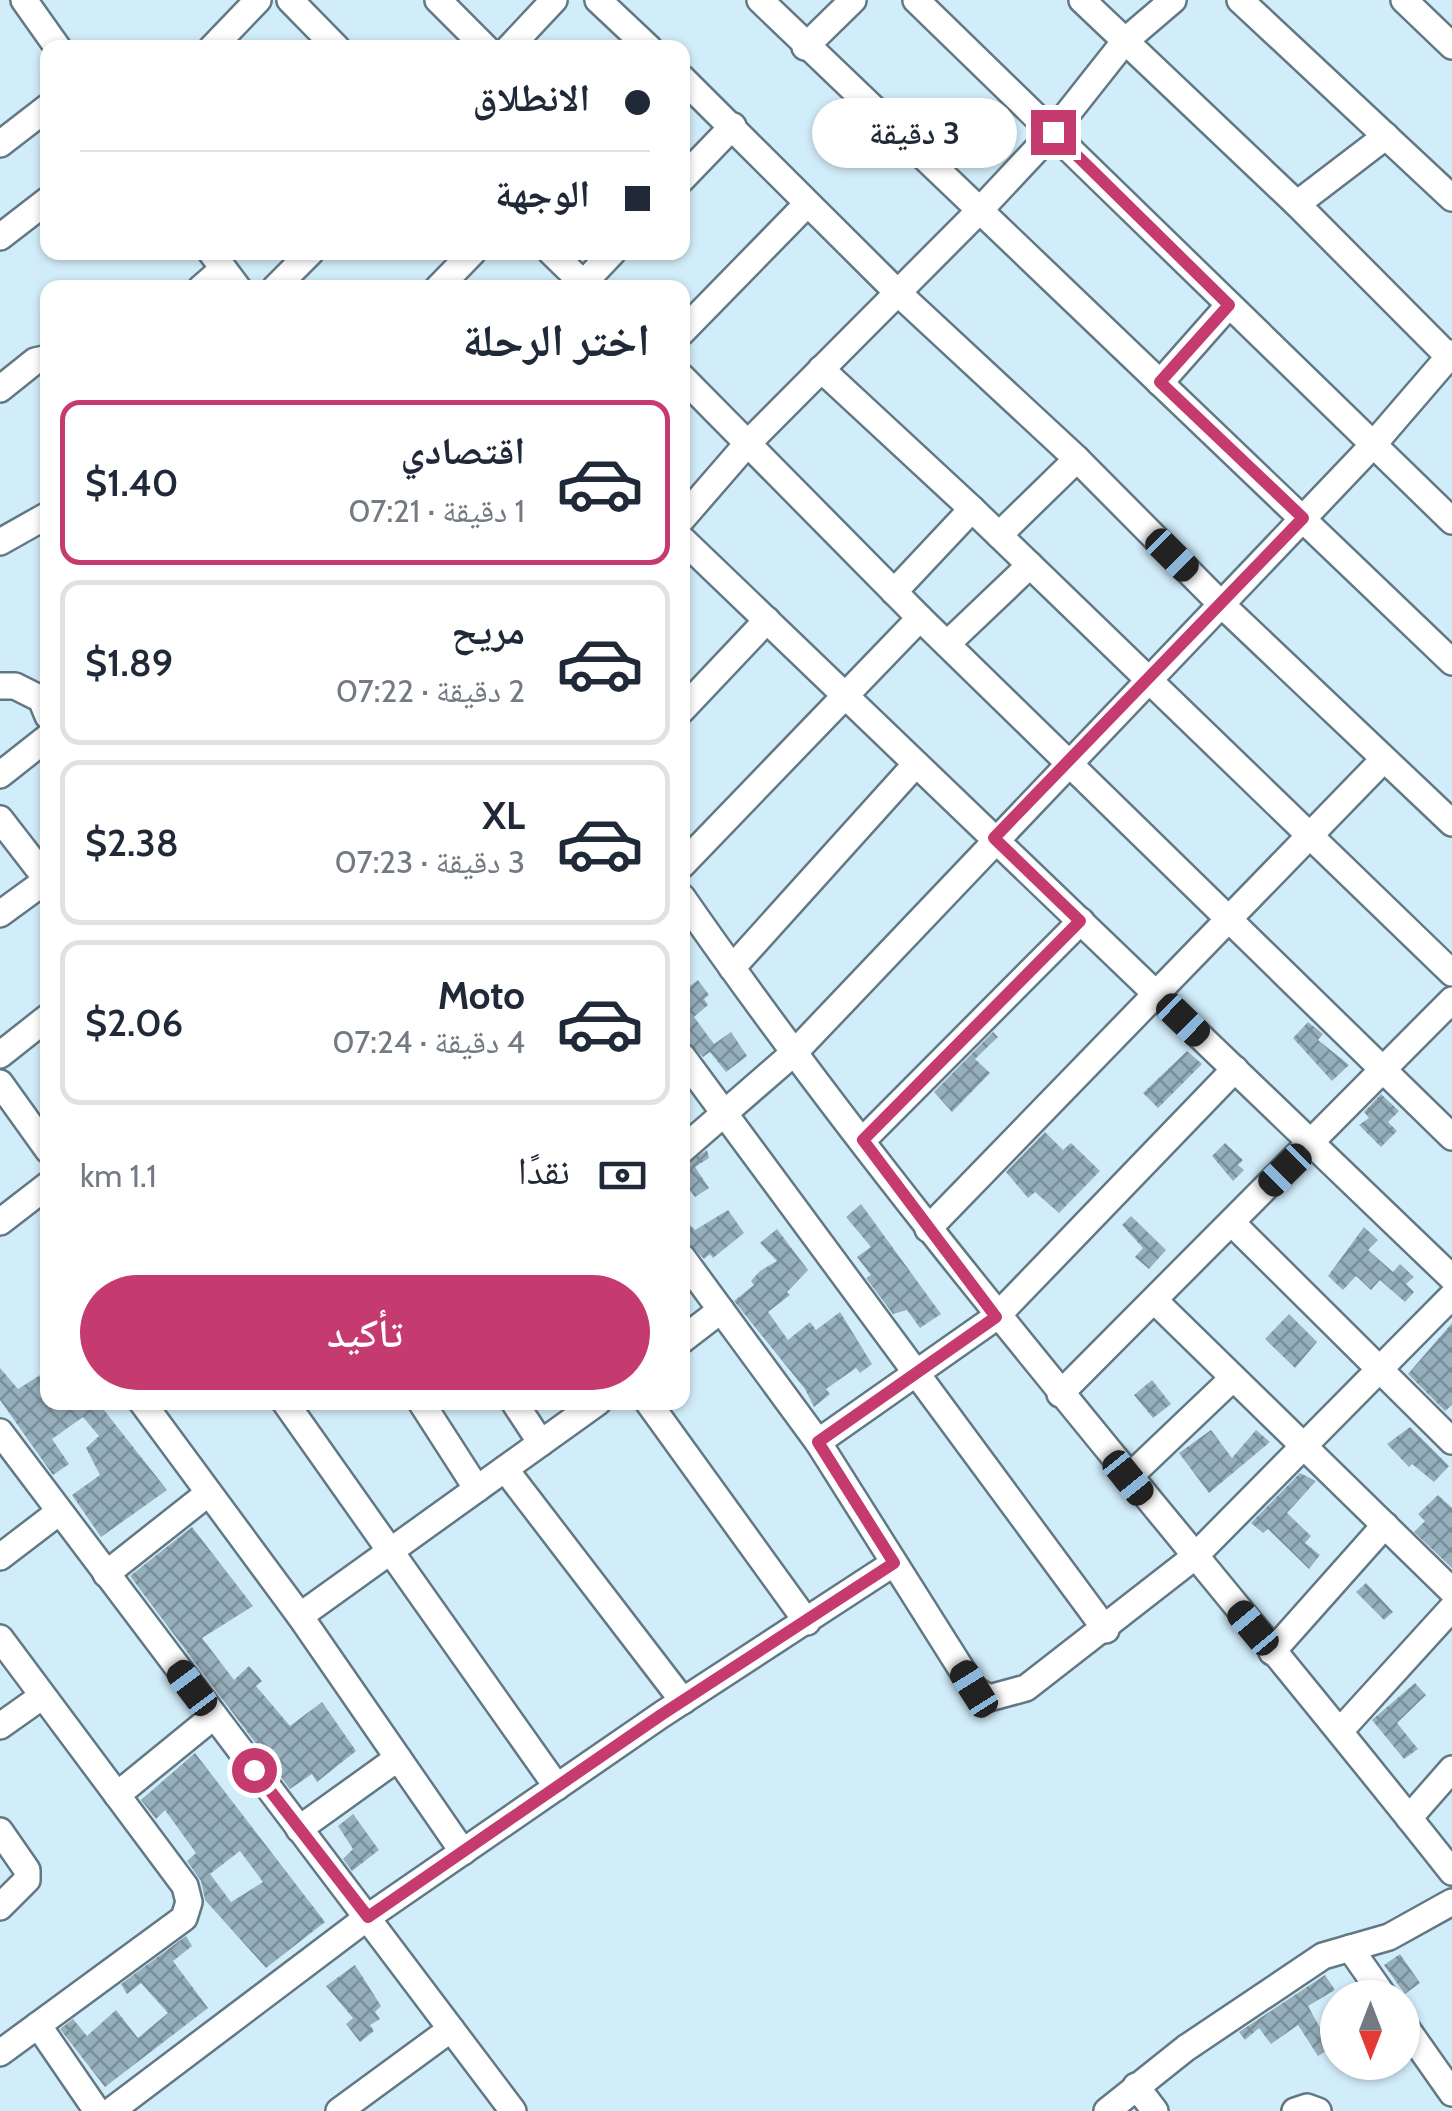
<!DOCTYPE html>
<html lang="ar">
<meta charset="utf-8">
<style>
:root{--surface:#fff;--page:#f6f6f7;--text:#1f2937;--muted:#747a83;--line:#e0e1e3;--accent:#c63b6f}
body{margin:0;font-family:Cabin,"Noto Naskh Arabic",sans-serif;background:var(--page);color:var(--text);direction:rtl;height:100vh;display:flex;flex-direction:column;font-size:38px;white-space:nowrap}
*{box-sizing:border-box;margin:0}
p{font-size:32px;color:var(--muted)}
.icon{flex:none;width:55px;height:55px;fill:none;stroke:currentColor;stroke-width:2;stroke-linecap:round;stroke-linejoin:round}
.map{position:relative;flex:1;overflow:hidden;direction:ltr}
.sheet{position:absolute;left:40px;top:280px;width:650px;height:1130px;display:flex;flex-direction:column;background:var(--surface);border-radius:20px;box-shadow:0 2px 8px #0004;direction:rtl}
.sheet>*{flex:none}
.top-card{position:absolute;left:40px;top:40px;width:650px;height:220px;border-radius:20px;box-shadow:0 2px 8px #0004;direction:rtl;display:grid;align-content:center;height:220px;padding:0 40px;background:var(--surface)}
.needle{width:65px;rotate:180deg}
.fabs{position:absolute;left:1320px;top:1980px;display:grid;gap:20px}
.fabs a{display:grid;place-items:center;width:100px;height:100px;border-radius:50%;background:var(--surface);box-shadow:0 2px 8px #0004;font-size:50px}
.end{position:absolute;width:45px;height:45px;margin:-22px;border:12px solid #c63b6f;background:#fff;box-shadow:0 0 0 5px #fff}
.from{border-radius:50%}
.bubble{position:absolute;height:70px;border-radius:35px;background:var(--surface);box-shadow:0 2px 8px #0004;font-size:32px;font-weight:600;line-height:70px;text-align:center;direction:rtl}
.car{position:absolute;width:30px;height:60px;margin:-30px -15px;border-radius:12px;box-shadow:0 0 8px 2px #0007;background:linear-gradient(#222 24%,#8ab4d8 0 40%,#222 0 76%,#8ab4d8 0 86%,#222 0)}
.top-card b{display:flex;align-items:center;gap:35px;height:95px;font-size:38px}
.top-card b+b{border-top:2px solid var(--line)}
.top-card i{width:25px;height:25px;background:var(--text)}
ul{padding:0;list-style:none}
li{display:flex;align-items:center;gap:30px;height:165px;margin:0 20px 15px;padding:0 20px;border:5px solid var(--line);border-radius:20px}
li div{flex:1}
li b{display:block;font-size:38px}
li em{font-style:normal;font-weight:600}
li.selected{border-color:var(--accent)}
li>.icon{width:90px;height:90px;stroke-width:1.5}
h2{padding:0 40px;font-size:45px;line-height:120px}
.pay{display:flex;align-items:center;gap:25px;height:110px;padding:0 40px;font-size:38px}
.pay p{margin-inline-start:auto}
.button{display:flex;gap:20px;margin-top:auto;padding:20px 40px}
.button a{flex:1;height:115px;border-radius:60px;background:var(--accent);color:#fff;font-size:40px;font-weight:600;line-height:115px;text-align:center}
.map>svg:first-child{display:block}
.building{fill:url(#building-cross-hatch);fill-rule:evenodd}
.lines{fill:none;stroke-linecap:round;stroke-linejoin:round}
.minor-casing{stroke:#627985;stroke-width:30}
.minor{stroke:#fff;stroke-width:25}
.route{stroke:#c63b6f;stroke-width:12}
</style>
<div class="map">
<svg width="1452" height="2111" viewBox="0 0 1452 2111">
<defs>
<pattern id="building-cross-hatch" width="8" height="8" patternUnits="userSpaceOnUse" patternTransform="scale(2.5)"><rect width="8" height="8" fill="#96afbc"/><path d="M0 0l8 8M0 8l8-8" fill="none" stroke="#7a8e99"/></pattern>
</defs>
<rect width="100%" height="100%" fill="#d2edfa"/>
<g class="building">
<polygon points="698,980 709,995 704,999 708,1005 694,1017 714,1044 731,1032 747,1056 726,1072 710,1052 703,1057 682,1037 682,992"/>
<polygon points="1308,1022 1323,1034 1318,1040 1349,1065 1332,1081 1293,1038"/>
<polygon points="993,1032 998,1037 975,1059 990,1073 952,1112 934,1092"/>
<polygon points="1187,1051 1202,1064 1158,1108 1143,1093"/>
<polygon points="1381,1094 1399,1111 1388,1122 1397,1131 1381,1147 1359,1125 1369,1118 1364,1112"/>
<polygon points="1045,1132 1063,1150 1071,1143 1100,1171 1059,1213 1035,1192 1028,1198 1006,1172"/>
<polygon points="1225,1143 1243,1160 1238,1165 1244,1170 1233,1181 1212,1156"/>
<polygon points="707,1150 709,1158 695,1167 709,1188 695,1197 682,1180 682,1166"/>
<polygon points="861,1204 941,1314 920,1328 907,1310 893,1314 866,1278 871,1275 857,1257 871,1247 846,1217"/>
<polygon points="728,1210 744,1233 713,1258 710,1254 704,1259 682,1236 682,1217 695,1230"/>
<polygon points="1131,1216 1166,1250 1149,1269 1135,1257 1143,1248 1122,1225"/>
<polygon points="1364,1227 1378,1240 1368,1250 1393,1272 1400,1264 1414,1277 1406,1284 1414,1292 1405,1302 1380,1280 1371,1290 1356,1276 1343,1290 1328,1276"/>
<polygon points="777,1229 808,1270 787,1292 790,1295 768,1312 788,1340 810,1322 816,1330 840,1312 872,1364 860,1373 856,1368 826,1389 830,1394 814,1407 805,1389 734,1301 754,1285 751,1281 760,1271 777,1261 760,1243"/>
<polygon points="1289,1314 1317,1342 1295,1368 1265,1339"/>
<polygon points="1452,1323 1452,1405 1445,1411 1408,1374"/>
<polygon points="0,1368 18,1389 48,1370 48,1402 104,1402 100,1405 167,1490 101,1537 72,1495 100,1475 86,1448 99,1436 83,1417 52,1439 69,1464 53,1475 0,1400"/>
<polygon points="1152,1380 1171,1404 1153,1418 1134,1395"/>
<polygon points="1410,1427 1449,1466 1434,1482 1412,1464 1409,1467 1387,1444"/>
<polygon points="1211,1430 1232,1458 1256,1430 1270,1442 1209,1493 1179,1453"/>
<polygon points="1300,1473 1316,1481 1287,1513 1311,1536 1305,1543 1320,1555 1309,1569 1268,1529 1263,1533 1251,1523"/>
<polygon points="1438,1495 1452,1508 1452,1568 1414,1532 1425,1521 1418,1514"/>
<polygon points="192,1527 253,1606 202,1638 234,1680 249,1666 262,1681 256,1686 290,1726 322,1702 356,1751 317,1782 312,1774 290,1789 130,1576"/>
<polygon points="1366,1583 1393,1612 1384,1620 1356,1592"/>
<polygon points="1415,1683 1426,1695 1397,1723 1418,1749 1404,1759 1372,1720"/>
<path d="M195,1753L325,1922L266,1968L205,1900L201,1881L187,1861L196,1853L165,1810L156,1819L141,1800ZM240,1851L263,1882L231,1902L210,1874Z"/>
<polygon points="353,1814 379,1850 352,1871 343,1859 353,1849 338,1826"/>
<polygon points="186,1936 192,1946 173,1961 208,2008 105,2087 60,2029 73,2019 87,2036 116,2010 138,2038 168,2013 141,1983 127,1994 121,1984"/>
<polygon points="1400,1954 1420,1983 1405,1994 1384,1965"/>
<polygon points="355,1965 381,2006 375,2012 380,2019 370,2025 374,2031 360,2042 346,2024 353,2018 326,1986"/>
<polygon points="1325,1975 1335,1990 1308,2006 1331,2048 1318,2056 1298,2025 1271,2044 1259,2028 1245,2040 1239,2032"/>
</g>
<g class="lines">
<g class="minor-casing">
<g id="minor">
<polyline points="24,0 58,48"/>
<polyline points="290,0 337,48"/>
<polyline points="438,0 486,48"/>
<polyline points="598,0 649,48"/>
<polyline points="760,0 1452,662"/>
<polyline points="916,0 1452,521"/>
<polyline points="1082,0 1297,204 1452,360"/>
<polyline points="1240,0 1452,198"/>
<polyline points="1404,0 1452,46"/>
<polyline points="805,47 853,0"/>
<polyline points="212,48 258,0"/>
<polyline points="509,48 554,0"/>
<polyline points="682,78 896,291 1077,459 1220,603 1452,823"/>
<polyline points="0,144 48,107"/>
<polyline points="682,179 733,126"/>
<polyline points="1297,204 1386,136"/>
<polyline points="0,237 48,200"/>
<polyline points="211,252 238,288"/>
<polyline points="551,252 588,288"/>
<polyline points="201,288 223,269"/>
<polyline points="275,288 311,252"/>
<polyline points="438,288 473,252"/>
<polyline points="579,288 613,252"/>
<polyline points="682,332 807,204"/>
<polyline points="821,369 972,509 1452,973"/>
<polyline points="682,377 920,618 1452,1137"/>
<polyline points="1160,383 1229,305"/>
<polyline points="0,389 35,361 48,358"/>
<polyline points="682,519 747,444 980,210 1053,132 1125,41 1173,0"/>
<polyline points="999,535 1077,459"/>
<polyline points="682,539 1452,1278"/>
<polyline points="0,542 48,515"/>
<polyline points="894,592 972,509"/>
<polyline points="947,644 1030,565"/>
<polyline points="0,686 15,686 41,699 48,716"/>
<polyline points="682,710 767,620"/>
<polyline points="0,775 48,737"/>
<polyline points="0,819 48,881"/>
<polyline points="682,865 920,618"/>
<path d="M682,897C919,1238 1196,1547 1452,1872"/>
<polyline points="0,914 48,879"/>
<polyline points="732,968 916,764"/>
<polyline points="0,1055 48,1017"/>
<polyline points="682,1056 1106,1630"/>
<polyline points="0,1083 48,1150"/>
<polyline points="863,1140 1081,921"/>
<polyline points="682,1150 796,1051 1372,446 1452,353"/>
<polyline points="0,1222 48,1185"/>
<polyline points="1232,1223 1452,1441"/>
<polyline points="928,1229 1383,760"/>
<polyline points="682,1257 818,1442 974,1689 989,1698 1026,1688 1193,1558 1452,1296"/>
<polyline points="1156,1302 1452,1591"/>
<polyline points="682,1340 721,1310"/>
<polyline points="1060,1394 1452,1000"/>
<polyline points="142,1402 300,1616 598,1402"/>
<polyline points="285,1402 557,1787"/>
<polyline points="421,1402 477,1489"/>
<polyline points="514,1402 541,1443"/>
<polyline points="648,1402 807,1622"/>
<polyline points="0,1432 513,2111"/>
<polyline points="818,1442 996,1317 1235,1069"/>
<polyline points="505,1469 683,1701"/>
<polyline points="1128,1478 1233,1378"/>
<polyline points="0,1557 59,1512"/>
<polyline points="106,1574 206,1495"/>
<polyline points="300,1616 463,1852"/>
<polyline points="0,1638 185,1886 189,1902 184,1918 0,2053"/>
<polyline points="1272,1652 1385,1525"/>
<polyline points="0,1726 41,1697"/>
<polyline points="1340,1731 1452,1608"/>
<polyline points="117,1795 214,1716"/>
<polyline points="1409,1818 1452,1769"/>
<polyline points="299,1829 398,1758"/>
<polyline points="0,1831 27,1870 27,1880 0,1907"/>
<polyline points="1350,1948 1385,1998"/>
<polyline points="1402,2022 1452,2093"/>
<polyline points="38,2025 97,2111"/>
<polyline points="1136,2086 1155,2111"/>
<polyline points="111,2111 368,1917 661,1715 894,1563"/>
<polyline points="339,2111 451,2029"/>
<polyline points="1107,2111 1186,2048 1323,1956 1389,1937 1452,1902"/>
<polyline points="1295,2111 1307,2107 1318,2111"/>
</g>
</g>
<use href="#minor" class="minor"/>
</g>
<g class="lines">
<polyline class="route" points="254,1770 368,1917 661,1715 894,1563 818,1442 996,1317 863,1140 1080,921 994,838 1303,518 1160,382 1229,305 1053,132"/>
</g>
</svg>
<div class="fabs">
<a><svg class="needle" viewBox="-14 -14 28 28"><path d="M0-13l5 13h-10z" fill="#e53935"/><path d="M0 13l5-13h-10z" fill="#747a83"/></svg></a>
</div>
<i class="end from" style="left:254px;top:1770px"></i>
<i class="end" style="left:1053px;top:132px"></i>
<div class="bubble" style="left:812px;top:98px;width:205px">3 دقيقة</div>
<i class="car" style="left:1172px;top:555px;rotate:135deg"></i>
<i class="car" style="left:1183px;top:1020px;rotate:134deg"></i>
<i class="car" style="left:1285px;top:1170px;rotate:225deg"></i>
<i class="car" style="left:1128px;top:1478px;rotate:141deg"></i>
<i class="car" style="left:1253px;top:1628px;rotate:320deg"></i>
<i class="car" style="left:192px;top:1688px;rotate:323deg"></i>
<i class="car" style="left:974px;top:1689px;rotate:328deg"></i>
<div class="top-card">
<b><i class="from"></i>الانطلاق</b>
<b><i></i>الوجهة</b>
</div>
<section class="sheet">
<h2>اختر الرحلة</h2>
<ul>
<li class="selected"><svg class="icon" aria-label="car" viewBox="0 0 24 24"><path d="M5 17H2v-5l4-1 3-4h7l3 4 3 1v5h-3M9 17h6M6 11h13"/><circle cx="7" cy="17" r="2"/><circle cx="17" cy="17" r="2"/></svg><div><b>اقتصادي</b><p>1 دقيقة · 07:21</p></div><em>$1.40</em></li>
<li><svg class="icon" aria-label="car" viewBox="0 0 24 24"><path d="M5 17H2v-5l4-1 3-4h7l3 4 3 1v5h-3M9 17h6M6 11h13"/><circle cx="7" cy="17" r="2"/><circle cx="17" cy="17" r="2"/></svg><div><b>مريح</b><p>2 دقيقة · 07:22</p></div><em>$1.89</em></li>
<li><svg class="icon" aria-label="car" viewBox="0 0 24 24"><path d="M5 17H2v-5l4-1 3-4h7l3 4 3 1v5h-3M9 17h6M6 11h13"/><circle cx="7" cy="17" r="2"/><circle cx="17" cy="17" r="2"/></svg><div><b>XL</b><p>3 دقيقة · 07:23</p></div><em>$2.38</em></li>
<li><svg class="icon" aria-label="car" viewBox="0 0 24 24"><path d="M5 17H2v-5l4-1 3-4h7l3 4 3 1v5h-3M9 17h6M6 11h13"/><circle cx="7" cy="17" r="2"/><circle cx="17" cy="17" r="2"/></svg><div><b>Moto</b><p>4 دقيقة · 07:24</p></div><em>$2.06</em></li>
</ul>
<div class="pay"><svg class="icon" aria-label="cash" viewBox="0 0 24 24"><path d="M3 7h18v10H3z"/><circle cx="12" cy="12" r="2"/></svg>نقدًا<p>1.1 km</p></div>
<div class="button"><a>تأكيد</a></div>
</section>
</div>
